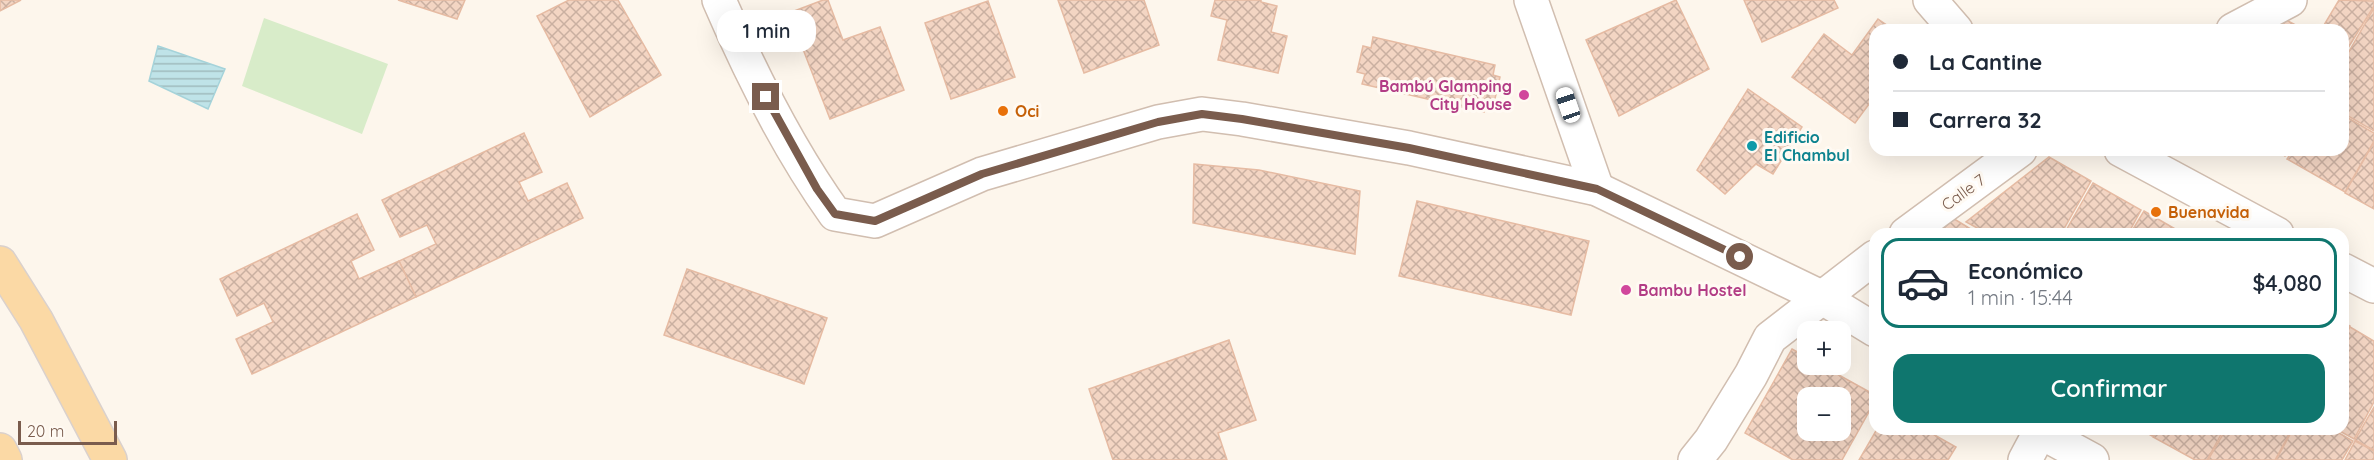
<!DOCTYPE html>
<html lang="es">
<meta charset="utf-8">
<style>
:root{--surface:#fff;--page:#f6f6f7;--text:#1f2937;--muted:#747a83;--line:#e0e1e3;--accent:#0f766e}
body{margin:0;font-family:Quicksand,sans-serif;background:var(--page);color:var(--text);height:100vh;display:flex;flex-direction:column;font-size:22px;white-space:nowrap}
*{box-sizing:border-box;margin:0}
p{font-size:20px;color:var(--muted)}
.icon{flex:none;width:33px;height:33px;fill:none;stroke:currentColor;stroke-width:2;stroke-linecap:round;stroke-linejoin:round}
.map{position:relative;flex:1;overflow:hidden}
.panel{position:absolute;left:1869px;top:228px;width:480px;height:207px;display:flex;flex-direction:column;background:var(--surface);border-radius:18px;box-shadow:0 6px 24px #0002}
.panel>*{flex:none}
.guide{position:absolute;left:1869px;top:24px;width:480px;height:132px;border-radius:18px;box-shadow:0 6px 24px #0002;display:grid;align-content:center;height:132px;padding:0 24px;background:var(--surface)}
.fabs{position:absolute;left:1797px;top:321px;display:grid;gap:12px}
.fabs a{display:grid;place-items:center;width:54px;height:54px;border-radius:12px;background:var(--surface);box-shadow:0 6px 24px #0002;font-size:30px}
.scale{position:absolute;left:18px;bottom:15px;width:99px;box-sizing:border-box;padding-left:6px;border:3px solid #7a5c4d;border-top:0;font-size:16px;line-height:21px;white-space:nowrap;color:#7a5c4d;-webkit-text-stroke:4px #fffaf3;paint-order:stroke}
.end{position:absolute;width:27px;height:27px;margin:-14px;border:8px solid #7a5c4d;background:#fff;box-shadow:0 0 0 3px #fff}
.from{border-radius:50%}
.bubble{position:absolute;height:42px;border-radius:18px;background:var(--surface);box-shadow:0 6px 24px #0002;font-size:20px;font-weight:600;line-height:42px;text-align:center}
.car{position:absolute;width:18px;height:36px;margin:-18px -9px;border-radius:8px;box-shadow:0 0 4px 2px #0007;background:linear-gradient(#fff 24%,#345 0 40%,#fff 0 76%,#345 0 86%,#fff 0)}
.guide b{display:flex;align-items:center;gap:21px;height:57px;font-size:22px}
.guide b+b{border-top:2px solid var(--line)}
.guide i{width:15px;height:15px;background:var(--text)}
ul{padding:10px 0 0;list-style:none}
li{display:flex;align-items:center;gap:18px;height:90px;margin:0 12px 9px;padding:0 12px;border:3px solid transparent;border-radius:18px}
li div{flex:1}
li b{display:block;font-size:22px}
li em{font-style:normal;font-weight:600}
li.on{border-color:var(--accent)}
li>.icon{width:54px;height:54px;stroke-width:1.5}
.cta{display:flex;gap:12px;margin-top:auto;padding:12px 24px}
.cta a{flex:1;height:69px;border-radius:18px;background:var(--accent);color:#fff;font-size:24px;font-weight:600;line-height:69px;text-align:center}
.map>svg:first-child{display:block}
.pitch{fill:#d8ecc9}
.water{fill:url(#water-rules);stroke:#a5d3da;stroke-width:1.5}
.building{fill:url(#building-cross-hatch);stroke:#e6bba3;stroke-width:1.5;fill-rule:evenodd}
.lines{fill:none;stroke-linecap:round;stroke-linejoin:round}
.minor-casing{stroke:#d1beb0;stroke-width:36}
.major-casing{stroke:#dad1cd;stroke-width:36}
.minor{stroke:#fff;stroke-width:33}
.major{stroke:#fbd9a5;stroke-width:33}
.route{stroke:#7a5c4d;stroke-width:8}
.hotel-dot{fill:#d1479c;stroke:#fffaf3;stroke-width:2}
.food-dot{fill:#e8710a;stroke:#fffaf3;stroke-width:2}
.culture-dot{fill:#0f9aa8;stroke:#fffaf3;stroke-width:2}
.labels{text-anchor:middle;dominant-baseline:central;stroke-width:6;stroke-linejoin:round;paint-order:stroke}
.hotel-label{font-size:16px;font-weight:bold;fill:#b23c85;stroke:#fffaf3;text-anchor:end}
.food-label{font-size:16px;font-weight:bold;fill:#c56008;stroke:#fffaf3;text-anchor:start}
.culture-label{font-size:16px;font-weight:bold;fill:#0d838f;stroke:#fffaf3;text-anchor:start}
.street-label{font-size:16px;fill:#7a5c4d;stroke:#fffaf3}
</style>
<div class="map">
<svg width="2374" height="460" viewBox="0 0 2374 460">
<defs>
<pattern id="water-rules" width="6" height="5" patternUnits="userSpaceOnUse" patternTransform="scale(1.5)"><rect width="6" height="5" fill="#bfe3e8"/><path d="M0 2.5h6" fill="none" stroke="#a0bbbe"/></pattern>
<pattern id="building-cross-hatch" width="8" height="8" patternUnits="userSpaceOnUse" patternTransform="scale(1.5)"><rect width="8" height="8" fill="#f3d5c3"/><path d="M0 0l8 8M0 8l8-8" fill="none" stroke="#cab0a1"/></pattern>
</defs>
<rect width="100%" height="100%" fill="#fdf6ec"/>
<polygon class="pitch" points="264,18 388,64 362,134 242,86"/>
<polygon class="water" points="158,46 225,69 208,109 149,81"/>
<g class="building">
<polygon points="0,0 21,0 0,11"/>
<polygon points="398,0 465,0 457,19"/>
<polygon points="569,0 618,0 661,75 590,117 537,16"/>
<polygon points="823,0 828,0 843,40 880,27 904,90 830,119 789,13"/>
<polygon points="1058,0 1144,0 1159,45 1084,73"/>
<polygon points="1215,0 1261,0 1261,2 1277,6 1271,32 1287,36 1278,73 1218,60 1227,20 1211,16"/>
<polygon points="1676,0 1709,69 1619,116 1586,40"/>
<polygon points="1744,0 1834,0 1838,8 1762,42"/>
<polygon points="2339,0 2374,1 2374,6 2343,56 2343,30 2321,30"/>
<polygon points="988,1 1015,77 951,99 925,23"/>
<polygon points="2374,8 2374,131 2343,113 2343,62"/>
<polygon points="1878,19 1894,30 1875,30 1875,96 1855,123 1792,77 1824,34 1852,55"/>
<polygon points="2286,20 2305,30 2280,30"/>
<polygon points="1373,37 1495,65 1493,75 1500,77 1494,103 1486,102 1484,112 1362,84 1365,74 1357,72 1363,46 1371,48"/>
<polygon points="1748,89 1802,127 1773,174 1756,164 1725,194 1697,170"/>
<polygon points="2343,115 2374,133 2374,141 2345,192 2287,159 2293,150 2343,150"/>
<polygon points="524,133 542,172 519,182 528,201 567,183 583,218 416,297 399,261 436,244 427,225 400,237 382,200"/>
<polygon points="2374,142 2374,209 2345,193"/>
<polygon points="2275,150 2289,150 2285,156"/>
<polygon points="2049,157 2091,181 2061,234 1988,234 1966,222"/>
<polygon points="1194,164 1259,170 1360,191 1355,254 1193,223"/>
<polygon points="2093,183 2141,210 2128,234 2064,234"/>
<polygon points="1417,201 1589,241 1571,315 1399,276"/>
<polygon points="2144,211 2184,234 2130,234"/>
<polygon points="357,214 374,250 351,261 359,279 399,261 416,297 252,374 236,339 273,322 264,303 237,316 220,279"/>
<polygon points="1946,214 1979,234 1934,234"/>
<polygon points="687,269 827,318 804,384 664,335"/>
<polygon points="2343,322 2350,326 2343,338"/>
<polygon points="2350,327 2374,341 2374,402 2354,439 2336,429 2343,429 2343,340"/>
<polygon points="1229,340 1256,420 1218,433 1227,460 1113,460 1089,389"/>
<path d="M1792,349L1808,358V364H1819L1875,395V401L1842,460H1793L1745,433ZM1808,398H1840V430H1808Z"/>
<polygon points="2374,407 2374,450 2355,440"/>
<polygon points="1877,429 1924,429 1956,447 1948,460 1859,460"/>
<polygon points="2140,429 2156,429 2152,436"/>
<polygon points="2158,429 2224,429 2207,460 2195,460 2153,437"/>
<polygon points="2226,429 2292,429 2275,460 2208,460"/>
<polygon points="2293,429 2332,429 2353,441 2342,460 2276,460"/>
<polygon points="2355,441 2374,451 2374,460 2345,460"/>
</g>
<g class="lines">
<g class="minor-casing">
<g id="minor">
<path d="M719,0C750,72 789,150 835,214L875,221L982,174L1158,122L1202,114L1242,119L1409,148L1597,189L1821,297L1875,330"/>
<polyline points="1531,0 1597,189"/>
<polyline points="1930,0 1956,30"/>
<polyline points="2233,30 2290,0"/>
<polyline points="2121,150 2277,234"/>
<polyline points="1906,234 2020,150"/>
<polyline points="2343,270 2374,286"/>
<polyline points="2035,429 2092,460"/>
<polyline points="1695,460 1711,440 1751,375 1770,338 1875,257"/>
<polyline points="2025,460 2040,432"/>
</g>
</g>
<g class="major-casing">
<g id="major">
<polyline points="0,263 36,320 110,460"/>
<polyline points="0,450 5,460"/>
</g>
</g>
<use href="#minor" class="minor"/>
<use href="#major" class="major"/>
</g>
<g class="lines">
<polyline class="route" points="766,97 817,189 835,214 875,221 982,174 1158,122 1202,114 1242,119 1409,148 1597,189 1740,257"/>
</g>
<g class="hotel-dot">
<circle cx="1524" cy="95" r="6"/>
<circle cx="1626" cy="290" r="6"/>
</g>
<g class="food-dot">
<circle cx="1003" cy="111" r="6"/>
<circle cx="2156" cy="212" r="6"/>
</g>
<circle class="culture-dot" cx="1752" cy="146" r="6"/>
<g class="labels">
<g class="hotel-label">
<text x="1512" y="86">Bambú Glamping<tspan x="1512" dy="18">City House</tspan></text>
<text x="1638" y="290" text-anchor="start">Bambu Hostel</text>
</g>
<g class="food-label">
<text x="1015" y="111">Oci</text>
<text x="2168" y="212">Buenavida</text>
</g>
<g class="culture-label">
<text x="1764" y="137">Edificio<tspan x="1764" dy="18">El Chambul</tspan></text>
</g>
<g class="street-label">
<text transform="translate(1963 192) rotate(-36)">Calle 7</text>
</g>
</g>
</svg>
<div class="fabs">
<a>+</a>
<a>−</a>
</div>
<div class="scale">20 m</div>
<i class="end from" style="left:1740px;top:257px"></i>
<i class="end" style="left:766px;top:97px"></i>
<div class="bubble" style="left:717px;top:10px;width:99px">1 min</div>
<i class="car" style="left:1568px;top:105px;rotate:341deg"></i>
<div class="guide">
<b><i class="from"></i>La Cantine</b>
<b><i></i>Carrera 32</b>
</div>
<section class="panel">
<ul>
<li class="on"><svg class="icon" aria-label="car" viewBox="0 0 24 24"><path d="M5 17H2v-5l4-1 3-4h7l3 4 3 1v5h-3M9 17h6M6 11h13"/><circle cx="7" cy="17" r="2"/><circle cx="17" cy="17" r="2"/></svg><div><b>Económico</b><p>1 min · 15:44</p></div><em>$4,080</em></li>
</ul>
<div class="cta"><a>Confirmar</a></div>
</section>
</div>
